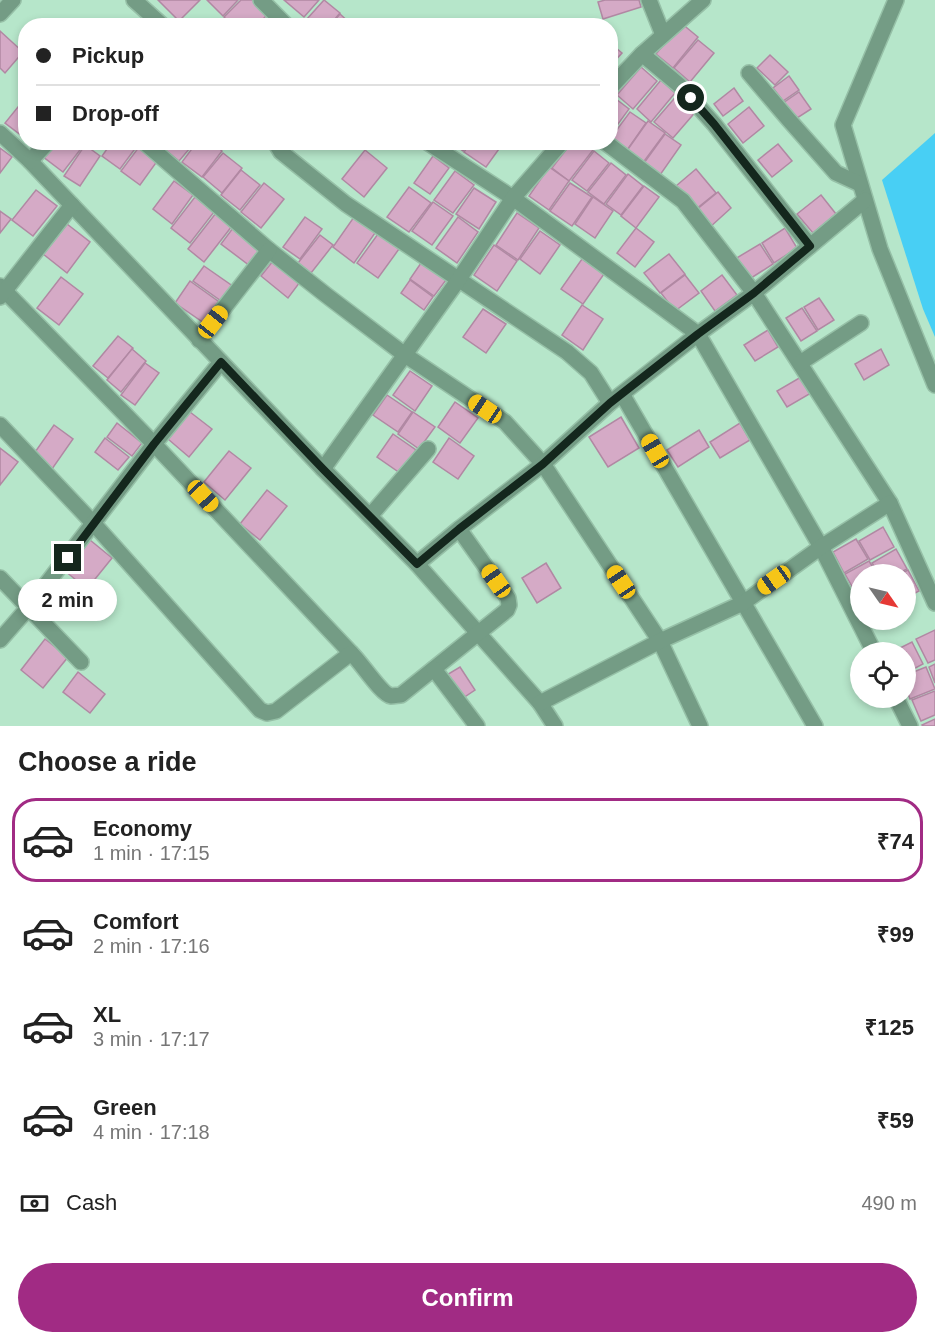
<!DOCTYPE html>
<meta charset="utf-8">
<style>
:root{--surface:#fff;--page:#f6f6f6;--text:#222;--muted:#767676;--line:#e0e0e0;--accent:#a12b84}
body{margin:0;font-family:Arial,sans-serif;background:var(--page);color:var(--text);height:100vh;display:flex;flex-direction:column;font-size:22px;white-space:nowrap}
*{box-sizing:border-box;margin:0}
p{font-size:20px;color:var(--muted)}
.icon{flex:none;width:33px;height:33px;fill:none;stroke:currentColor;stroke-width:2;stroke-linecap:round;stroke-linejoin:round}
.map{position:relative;height:726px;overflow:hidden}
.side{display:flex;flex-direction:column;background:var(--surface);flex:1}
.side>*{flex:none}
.banner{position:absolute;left:18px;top:18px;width:600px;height:132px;border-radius:24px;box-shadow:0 3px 9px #0003;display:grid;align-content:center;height:132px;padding:0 18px;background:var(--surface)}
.needle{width:39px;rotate:124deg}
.tools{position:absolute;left:850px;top:564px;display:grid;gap:12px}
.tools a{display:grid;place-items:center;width:66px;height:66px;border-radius:50%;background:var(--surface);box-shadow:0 3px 9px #0003;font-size:30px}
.end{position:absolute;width:27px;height:27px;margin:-14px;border:8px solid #14271d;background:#fff;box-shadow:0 0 0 3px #fff}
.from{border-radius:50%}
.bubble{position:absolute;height:42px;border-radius:21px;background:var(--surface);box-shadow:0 3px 9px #0003;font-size:20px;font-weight:800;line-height:42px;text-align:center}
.car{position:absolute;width:18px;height:36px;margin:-18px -9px;border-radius:8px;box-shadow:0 0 4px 2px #0007;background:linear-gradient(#f5c518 24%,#345 0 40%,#f5c518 0 76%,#345 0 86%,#f5c518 0)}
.banner b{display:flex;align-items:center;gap:21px;height:57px;font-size:22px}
.banner b+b{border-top:2px solid var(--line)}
.banner i{width:15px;height:15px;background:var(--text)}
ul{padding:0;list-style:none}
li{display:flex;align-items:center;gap:18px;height:84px;margin:0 12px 9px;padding:0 6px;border:3px solid transparent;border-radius:24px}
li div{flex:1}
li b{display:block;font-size:22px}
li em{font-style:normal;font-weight:800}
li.active{border-color:var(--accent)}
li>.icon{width:54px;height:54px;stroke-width:1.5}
h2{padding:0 18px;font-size:27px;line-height:72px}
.pay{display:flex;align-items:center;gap:15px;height:66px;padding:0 18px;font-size:22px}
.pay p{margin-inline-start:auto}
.button{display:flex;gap:12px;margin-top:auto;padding:12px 18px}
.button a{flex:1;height:69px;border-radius:36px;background:var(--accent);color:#fff;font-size:24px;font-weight:800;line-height:69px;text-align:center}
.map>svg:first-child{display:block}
.water{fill:#48cff4}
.building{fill:#d5aac6;stroke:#b188a3;stroke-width:1.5}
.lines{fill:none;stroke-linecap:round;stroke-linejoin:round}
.minor-casing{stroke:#96c0a7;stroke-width:18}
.minor{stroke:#749c85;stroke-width:15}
.route{stroke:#14271d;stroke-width:8}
</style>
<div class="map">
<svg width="935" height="726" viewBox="0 0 935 726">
<rect width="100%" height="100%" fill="#b6e6ca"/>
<polygon class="water" points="935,133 935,337 923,309 882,180"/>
<g class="building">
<polygon points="158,0 200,0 179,21"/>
<polygon points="207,0 238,0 223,16"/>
<polygon points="241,0 256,0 269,13 256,26 233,26 224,17"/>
<polygon points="284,0 319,0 304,17"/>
<polygon points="324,0 340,13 329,26 315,26 307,19"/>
<polygon points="605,0 639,0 641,7 603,19 598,2"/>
<polygon points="340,14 353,26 330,26"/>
<polygon points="681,23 698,37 673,68 656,54"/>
<polygon points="0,31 23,52 5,73 0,68"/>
<polygon points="698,40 714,53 690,82 674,68"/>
<polygon points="610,43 622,53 610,66"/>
<polygon points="770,55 788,72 775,85 757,68"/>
<polygon points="641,67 657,81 633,109 617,95"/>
<polygon points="789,76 799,90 783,101 773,88"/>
<polygon points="661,80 675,93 651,122 637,109"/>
<polygon points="734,88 743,101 723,116 714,104"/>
<polygon points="799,92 811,109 794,120 783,103"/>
<polygon points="679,93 698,109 673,138 654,122"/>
<polygon points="612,96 629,109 610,135 610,98"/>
<polygon points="26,97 26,139 5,123"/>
<polygon points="749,107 764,126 743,143 728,124"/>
<polygon points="630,112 646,123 625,153 610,139"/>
<polygon points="648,121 665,133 642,164 626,152"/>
<polygon points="665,134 681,145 660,175 644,163"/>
<polygon points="53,142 79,142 83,146 63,172 42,156"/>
<polygon points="112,142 133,142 137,146 120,169 102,156"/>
<polygon points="169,142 195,142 179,161 164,149"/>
<polygon points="197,142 212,142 222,151 202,177 182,162"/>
<polygon points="451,142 469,142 463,151"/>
<polygon points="471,142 504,142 486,167 464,152"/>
<polygon points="572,142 584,142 593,150 569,181 552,168"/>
<polygon points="778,144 792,161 772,177 758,160"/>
<polygon points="85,145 100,156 80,186 64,176"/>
<polygon points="139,147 158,160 140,185 121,171"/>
<polygon points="0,148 12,157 0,173"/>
<polygon points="365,150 387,168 364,197 342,179"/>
<polygon points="594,151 609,163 587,191 572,180"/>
<polygon points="223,153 242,168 222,193 203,177"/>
<polygon points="433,156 449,168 430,194 414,183"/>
<polygon points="611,163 626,175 604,204 588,192"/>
<polygon points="549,167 569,181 549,210 529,196"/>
<polygon points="696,169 716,193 696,209 676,186"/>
<polygon points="241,170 260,185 240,210 221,195"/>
<polygon points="455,171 474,185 453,213 434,200"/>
<polygon points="628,174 643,186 621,215 606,204"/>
<polygon points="174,181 193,195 172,224 153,209"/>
<polygon points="264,183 284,199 261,228 241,212"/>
<polygon points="570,183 592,197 572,226 550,211"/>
<polygon points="644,186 659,197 636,228 621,216"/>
<polygon points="409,187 431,203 409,232 387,217"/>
<polygon points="474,188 496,202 479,229 456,214"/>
<polygon points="36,190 57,206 33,236 12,220"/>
<polygon points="718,192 731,208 709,228 695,211"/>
<polygon points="821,195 836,214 813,233 797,214"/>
<polygon points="195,197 214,212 190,243 171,228"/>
<polygon points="593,197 613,211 595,238 575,224"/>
<polygon points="433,202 453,216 432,245 412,231"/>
<polygon points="0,211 11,219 0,233"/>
<polygon points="216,213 232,226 204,262 188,249"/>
<polygon points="517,213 539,228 518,260 496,245"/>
<polygon points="305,217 322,229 300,259 283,247"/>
<polygon points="354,217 375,233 354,263 333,247"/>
<polygon points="458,217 478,232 457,263 436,248"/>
<polygon points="67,224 90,242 67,273 43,254"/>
<polygon points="233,228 261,250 250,266 221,244"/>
<polygon points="636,228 654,242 635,267 617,253"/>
<polygon points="785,228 797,248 774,263 762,243"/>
<polygon points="540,231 560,245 540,274 520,259"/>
<polygon points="378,234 399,249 378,278 357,263"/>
<polygon points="320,235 333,245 311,273 298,263"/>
<polygon points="760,244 773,264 748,280 735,259"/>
<polygon points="494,245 517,261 497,291 474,275"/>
<polygon points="669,254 685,274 660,293 644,273"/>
<polygon points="582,259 604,274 583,304 561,289"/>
<polygon points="273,261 300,282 288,298 261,276"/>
<polygon points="421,263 446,280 434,296 410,279"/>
<polygon points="204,266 234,287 224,303 193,281"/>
<polygon points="685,275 699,293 675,311 661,293"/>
<polygon points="722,275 737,295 715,311 701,291"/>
<polygon points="61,277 83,294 59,325 37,308"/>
<polygon points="410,280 433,297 424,310 401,293"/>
<polygon points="190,281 222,304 207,325 175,303"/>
<polygon points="819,298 834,320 818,330 804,307"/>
<polygon points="582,305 603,319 583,350 562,335"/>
<polygon points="802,308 817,331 801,341 786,318"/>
<polygon points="483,309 506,324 486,353 463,337"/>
<polygon points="768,330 778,347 755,361 744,345"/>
<polygon points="118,336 133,348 108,378 93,366"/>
<polygon points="132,349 146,361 121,392 107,380"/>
<polygon points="881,349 889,365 864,380 855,364"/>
<polygon points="145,363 159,373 135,405 121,395"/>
<polygon points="410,371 432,386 415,411 393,395"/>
<polygon points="801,377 811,393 787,407 777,391"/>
<polygon points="387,395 412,412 398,432 373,415"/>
<polygon points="455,402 478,418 460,443 438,427"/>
<polygon points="190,412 212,429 189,457 168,439"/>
<polygon points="413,412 435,427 419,449 398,434"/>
<polygon points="621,417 639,448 608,467 589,437"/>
<polygon points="117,423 142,443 132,456 107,437"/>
<polygon points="740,423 750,440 720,458 710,442"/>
<polygon points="54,425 73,439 52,469 33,455"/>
<polygon points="699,430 709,447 678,467 667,450"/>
<polygon points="393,434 416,450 400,473 377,457"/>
<polygon points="105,438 129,457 118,470 95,452"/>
<polygon points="449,438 474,456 458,479 433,462"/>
<polygon points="0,448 18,462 0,485"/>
<polygon points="229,451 251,468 225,500 204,482"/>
<polygon points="267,490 287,506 260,540 240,524"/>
<polygon points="883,527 894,547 870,560 859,541"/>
<polygon points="856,539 868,559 844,573 833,552"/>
<polygon points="90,540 112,558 87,589 65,571"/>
<polygon points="896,549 907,569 897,574 879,574 872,563"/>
<polygon points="869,561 877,574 861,574 861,592 857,595 845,574"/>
<polygon points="546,563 561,588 537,603 522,578"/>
<polygon points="908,570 919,591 906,598 906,574 900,574"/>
<polygon points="935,630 935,660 928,663 916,639"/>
<polygon points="45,639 68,657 43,688 21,670"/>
<polygon points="912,642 923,664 906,673 906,652 892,652"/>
<polygon points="935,664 935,683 929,667"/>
<polygon points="460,667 475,690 460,700 445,676"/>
<polygon points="926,667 935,689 910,699 906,688 906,675"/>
<polygon points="78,672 105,694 90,713 63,692"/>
<polygon points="935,691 935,715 921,721 912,700"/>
<polygon points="935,719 935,726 923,726 922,725"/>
</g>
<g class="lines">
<g class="minor-casing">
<g id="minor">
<polyline points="134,0 163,26"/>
<polyline points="261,0 287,26"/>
<polyline points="649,0 663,35"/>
<polyline points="896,0 843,125 880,249 935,385"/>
<polyline points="0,14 13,0"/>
<polyline points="642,54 679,85 714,124 810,246"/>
<polyline points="749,73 789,120 836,173 860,184"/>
<polyline points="610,88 642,54 703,0"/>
<polyline points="0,133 30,161 323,469 417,564 540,703 555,726"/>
<polyline points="144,142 269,250 326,295 405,355 505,422 543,464 660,641 700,726"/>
<polyline points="275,142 281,152 346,204 567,352 591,373 610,403"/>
<polyline points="427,142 513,198 698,334 821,547 874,652"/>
<polyline points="605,142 683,201 754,293 890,503 935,603"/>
<polyline points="30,161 48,142"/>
<polyline points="0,286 154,444 351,653"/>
<polyline points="0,297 72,205"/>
<polyline points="199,340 269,250"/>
<polyline points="800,363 861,323"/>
<polyline points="622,394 815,726"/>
<path d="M0,425L94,524L260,710L267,713L276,711L351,653C361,662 381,694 391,696C395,696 398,695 401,695L507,610L509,605L508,598L459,529"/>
<polyline points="323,469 459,279 513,198 562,142"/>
<polyline points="370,516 428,449"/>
<polyline points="417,564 459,529 543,464 610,403 698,334 754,293 865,200"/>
<polyline points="0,578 81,662"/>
<polyline points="0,640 28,608 154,444 221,362"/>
<polyline points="434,669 477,726"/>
<polyline points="896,698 910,726"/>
<polyline points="540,703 660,641 743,603 821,547 890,503"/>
</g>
</g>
<use href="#minor" class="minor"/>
</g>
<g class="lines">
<polyline class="route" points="68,558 154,444 221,362 323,469 417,564 459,529 543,464 610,403 698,334 754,293 810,246 714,124 691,98"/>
</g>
</svg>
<div class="tools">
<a><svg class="needle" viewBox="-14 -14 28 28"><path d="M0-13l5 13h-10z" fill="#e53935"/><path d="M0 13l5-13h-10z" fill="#767676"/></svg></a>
<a><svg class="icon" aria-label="locate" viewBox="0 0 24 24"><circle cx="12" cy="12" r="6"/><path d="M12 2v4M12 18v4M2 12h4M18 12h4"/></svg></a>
</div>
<i class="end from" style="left:691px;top:98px"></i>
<i class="end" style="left:68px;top:558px"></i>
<div class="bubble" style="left:18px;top:579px;width:99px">2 min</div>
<i class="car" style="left:213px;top:322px;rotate:38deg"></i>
<i class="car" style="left:485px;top:409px;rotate:304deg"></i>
<i class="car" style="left:655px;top:451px;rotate:330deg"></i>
<i class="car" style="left:203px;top:496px;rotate:137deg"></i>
<i class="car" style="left:774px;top:580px;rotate:235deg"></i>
<i class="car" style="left:496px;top:581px;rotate:325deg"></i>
<i class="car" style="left:621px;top:582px;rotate:326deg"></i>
<div class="banner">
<b><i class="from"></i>Pickup</b>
<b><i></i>Drop-off</b>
</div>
</div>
<section class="side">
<h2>Choose a ride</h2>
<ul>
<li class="active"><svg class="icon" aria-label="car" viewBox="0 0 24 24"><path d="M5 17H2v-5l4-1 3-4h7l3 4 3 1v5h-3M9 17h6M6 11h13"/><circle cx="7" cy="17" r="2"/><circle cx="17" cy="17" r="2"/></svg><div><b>Economy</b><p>1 min · 17:15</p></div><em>₹74</em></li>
<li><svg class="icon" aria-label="car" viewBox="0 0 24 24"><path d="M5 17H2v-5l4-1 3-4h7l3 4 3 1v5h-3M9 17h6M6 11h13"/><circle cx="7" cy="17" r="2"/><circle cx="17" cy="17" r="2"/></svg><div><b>Comfort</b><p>2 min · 17:16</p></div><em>₹99</em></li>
<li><svg class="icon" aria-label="car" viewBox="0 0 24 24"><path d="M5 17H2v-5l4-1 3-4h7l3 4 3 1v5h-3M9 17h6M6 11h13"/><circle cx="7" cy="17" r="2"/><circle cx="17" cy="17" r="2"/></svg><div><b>XL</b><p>3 min · 17:17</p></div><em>₹125</em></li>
<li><svg class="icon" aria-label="car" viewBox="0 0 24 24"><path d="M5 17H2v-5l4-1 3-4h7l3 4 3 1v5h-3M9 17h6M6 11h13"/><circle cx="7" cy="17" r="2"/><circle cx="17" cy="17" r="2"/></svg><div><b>Green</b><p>4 min · 17:18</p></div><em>₹59</em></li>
</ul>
<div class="pay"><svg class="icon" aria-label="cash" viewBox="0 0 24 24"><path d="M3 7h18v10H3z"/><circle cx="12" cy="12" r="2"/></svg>Cash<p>490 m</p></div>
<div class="button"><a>Confirm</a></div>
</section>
